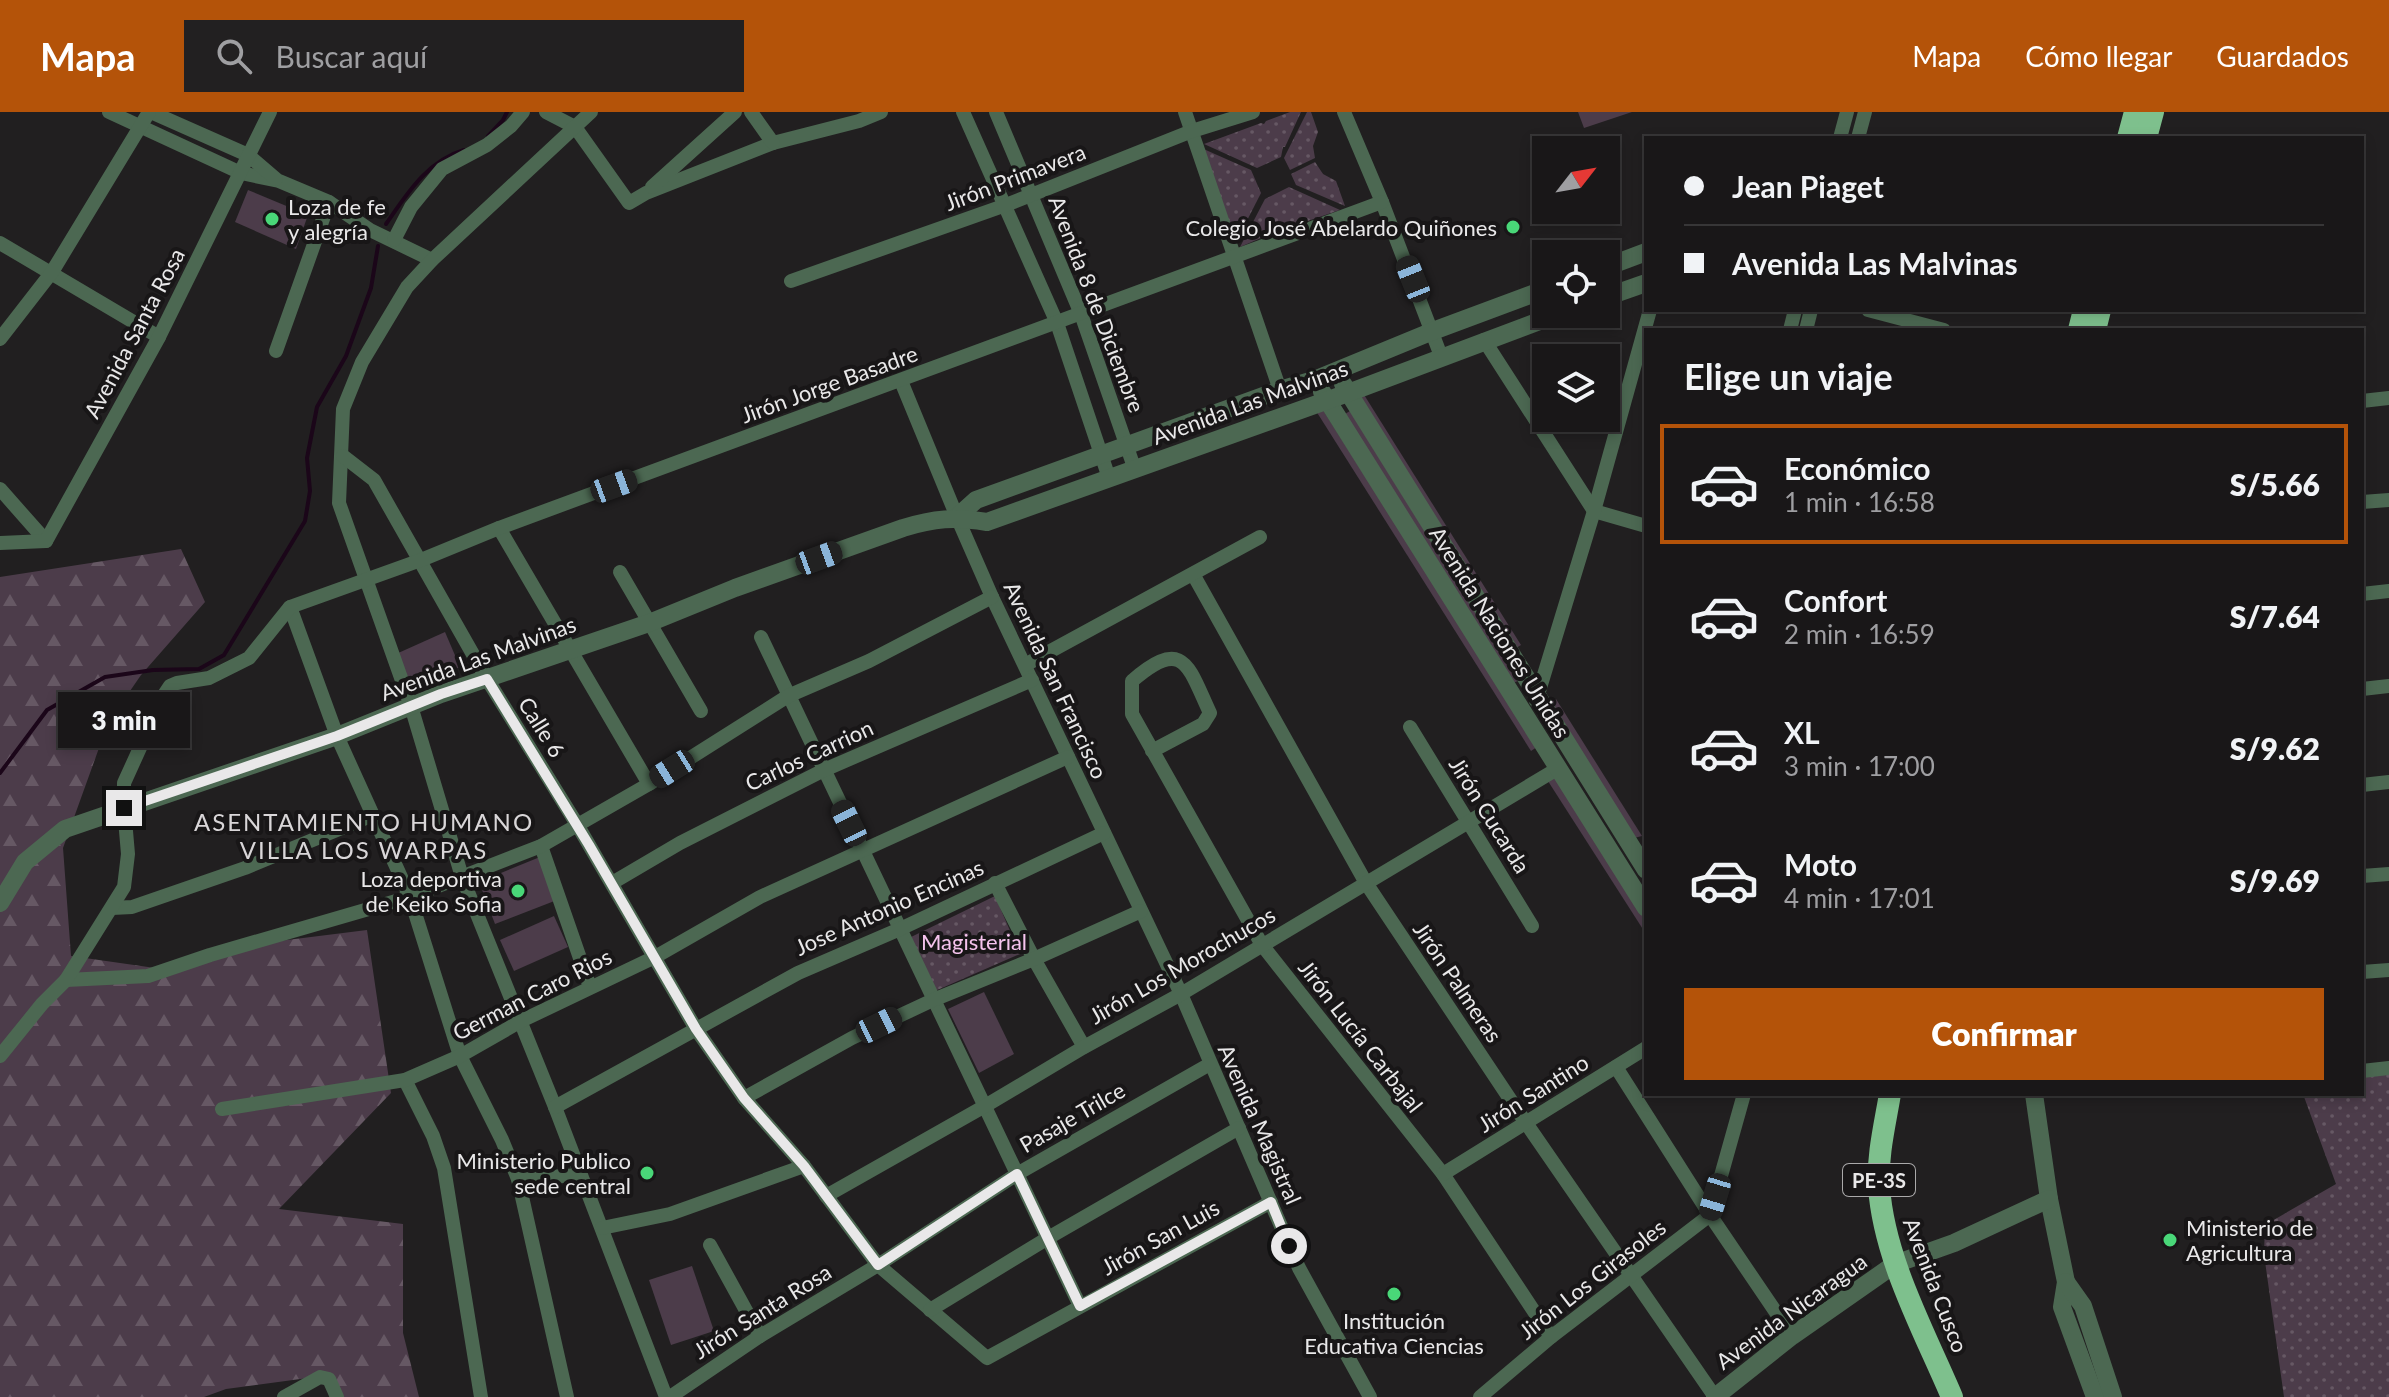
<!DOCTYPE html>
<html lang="es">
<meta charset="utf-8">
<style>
:root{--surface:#191718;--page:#222021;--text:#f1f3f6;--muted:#9f9fa2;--line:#373637;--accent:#b45309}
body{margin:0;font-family:Lato,sans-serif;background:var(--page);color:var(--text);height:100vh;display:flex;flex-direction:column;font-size:30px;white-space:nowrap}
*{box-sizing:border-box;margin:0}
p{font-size:26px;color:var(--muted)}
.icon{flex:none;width:44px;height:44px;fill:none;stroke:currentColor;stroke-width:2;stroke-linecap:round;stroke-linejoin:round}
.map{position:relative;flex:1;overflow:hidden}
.drawer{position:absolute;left:1644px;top:216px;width:720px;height:768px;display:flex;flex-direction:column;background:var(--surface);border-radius:0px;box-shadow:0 4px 12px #0003,0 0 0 2px var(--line)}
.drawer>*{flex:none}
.top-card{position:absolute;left:1644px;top:24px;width:720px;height:176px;border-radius:0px;box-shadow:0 4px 12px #0003,0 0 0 2px var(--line);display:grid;align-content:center;height:176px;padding:0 40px;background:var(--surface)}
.needle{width:52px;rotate:59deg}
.tools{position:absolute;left:1532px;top:24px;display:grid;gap:16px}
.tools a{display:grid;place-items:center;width:88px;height:88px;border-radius:0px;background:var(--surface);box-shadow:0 4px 12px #0003,0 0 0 2px var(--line);font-size:40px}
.end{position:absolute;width:36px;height:36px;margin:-18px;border:10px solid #e9e8e9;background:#111;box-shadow:0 0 0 4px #111}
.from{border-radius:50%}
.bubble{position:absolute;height:56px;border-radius:0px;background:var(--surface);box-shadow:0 4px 12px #0003,0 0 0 2px var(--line);font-size:26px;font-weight:800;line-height:56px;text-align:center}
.car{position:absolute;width:24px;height:48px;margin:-24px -12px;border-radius:10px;box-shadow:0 0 6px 2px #0007;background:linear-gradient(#222 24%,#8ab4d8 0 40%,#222 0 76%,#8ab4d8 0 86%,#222 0)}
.top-card b{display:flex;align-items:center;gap:28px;height:76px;font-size:30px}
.top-card b+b{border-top:2px solid var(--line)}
.top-card i{width:20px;height:20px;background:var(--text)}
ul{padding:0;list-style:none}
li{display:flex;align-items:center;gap:24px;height:120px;margin:0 16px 12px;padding:0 24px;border:4px solid transparent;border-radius:0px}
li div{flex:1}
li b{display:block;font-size:30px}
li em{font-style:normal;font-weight:800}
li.selected{border-color:var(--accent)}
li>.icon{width:72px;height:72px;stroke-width:1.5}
h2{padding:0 40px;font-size:36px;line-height:96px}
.button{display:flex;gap:16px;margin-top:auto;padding:16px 40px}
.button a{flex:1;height:92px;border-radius:0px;background:var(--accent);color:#fff;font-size:32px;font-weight:800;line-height:92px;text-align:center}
header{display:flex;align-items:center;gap:48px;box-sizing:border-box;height:112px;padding:0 40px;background:var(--accent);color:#fff}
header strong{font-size:38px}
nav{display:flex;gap:44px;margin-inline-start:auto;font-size:28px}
.search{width:560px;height:72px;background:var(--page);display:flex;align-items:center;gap:20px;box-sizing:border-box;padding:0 28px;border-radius:0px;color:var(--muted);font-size:30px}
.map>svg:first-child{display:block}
.grass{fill:#4c3c4a}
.forest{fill:url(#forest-firs)}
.park{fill:url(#park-dots)}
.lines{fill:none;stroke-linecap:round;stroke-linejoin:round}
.stream{stroke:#1b0619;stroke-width:4}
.minor{stroke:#4c6852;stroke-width:14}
.tertiary{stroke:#4c6852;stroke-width:18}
.trunk{stroke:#7ec08d;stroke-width:22}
.route{stroke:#e9e8e9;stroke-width:10}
.poi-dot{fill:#49d778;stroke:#181617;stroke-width:3}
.labels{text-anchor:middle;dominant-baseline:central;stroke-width:8;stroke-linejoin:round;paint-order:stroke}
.shield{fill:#181617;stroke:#aaa9aa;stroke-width:2}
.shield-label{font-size:20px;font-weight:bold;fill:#e9e8e9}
.street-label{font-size:22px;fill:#e9e8e9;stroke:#181617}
.poi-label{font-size:22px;fill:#e9e8e9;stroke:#181617;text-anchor:end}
.park-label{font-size:22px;fill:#f5c3ed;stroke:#181617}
.neighbourhood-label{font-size:24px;letter-spacing:2px;fill:#d9d6d8;stroke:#181617}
</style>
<header>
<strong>Mapa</strong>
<div class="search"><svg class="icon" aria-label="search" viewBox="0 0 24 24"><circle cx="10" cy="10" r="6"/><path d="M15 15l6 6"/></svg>Buscar aquí</div>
<nav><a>Mapa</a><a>Cómo llegar</a><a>Guardados</a></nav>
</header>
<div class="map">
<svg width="2389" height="1285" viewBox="0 0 2389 1285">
<defs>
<pattern id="forest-firs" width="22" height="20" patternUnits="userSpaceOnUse" patternTransform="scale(2)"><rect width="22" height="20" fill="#4c3c4a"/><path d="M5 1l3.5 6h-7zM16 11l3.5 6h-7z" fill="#665864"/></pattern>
<pattern id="park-dots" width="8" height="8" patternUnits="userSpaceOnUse" patternTransform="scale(2)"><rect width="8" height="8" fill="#4c3c4a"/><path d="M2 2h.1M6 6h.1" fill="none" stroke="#665864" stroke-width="1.8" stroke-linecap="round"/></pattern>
</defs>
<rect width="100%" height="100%" fill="#211f20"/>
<g class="grass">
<polygon points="1578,0 1632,0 1584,16"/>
<polygon points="248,78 308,103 296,137 235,110"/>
<polygon points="1356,270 1521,533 1516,536 1351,273"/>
<polygon points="1316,287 1537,635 1531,639 1311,291"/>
<polygon points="1350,299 1518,569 1513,571 1345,302"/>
<polygon points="445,520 460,555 412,576 396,542"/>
<polygon points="1556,587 1642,724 1634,726 1550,591"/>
<polygon points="1553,661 1646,807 1646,822 1546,666"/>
<polygon points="540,745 557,788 495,812 479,770"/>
<polygon points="554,804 568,835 514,859 500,828"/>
<polygon points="984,880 1014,942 979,961 948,897"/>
<polygon points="692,1154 714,1219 671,1233 649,1168"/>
</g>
<polygon class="forest" points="181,437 205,490 141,563 108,611 63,736 71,844 155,856 255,832 367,818 391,981 279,1097 403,1112 403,1221 419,1285 335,1285 330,1263 226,1277 204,1285 0,1285 0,465"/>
<g class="park">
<polygon points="1290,0 1301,0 1285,35 1283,35 1281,45 1257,56 1204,32 1261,11 1264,12 1266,9"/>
<polygon points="1307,0 1311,0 1318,20 1313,34 1315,46 1290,58 1284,46"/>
<polygon points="1199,35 1251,58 1261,81 1235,132"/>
<polygon points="1315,50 1323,62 1336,69 1345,94 1296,73 1291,62"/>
<polygon points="1289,75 1340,98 1275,120 1240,135 1265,87"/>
<polygon points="995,784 1020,842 935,879 909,826"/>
<polygon points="2389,962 2389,1285 2284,1285 2264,1142 2265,1113 2336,1072 2303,982 2362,982 2362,965"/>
</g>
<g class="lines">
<g class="stream">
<polyline points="488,24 503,8 507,0"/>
<path d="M386,112C407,82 427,49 464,38"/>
<polyline points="0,661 47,598 105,565 153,558 199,557 224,543 305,409 310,379 307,346 317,295 346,244 371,176 378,134"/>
</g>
<g class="minor">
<polyline points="109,0 241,61 279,69 329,90 370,118 432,148"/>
<polyline points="151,0 248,43 276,67"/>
<polyline points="546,0 575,15 629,91 646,81 773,31 859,9 881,0"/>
<polyline points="591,0 432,148 407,175 362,250 343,297 339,391 411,594 462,765 555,995 666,1285"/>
<polyline points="751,0 773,31"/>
<polyline points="963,0 1057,211 1109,366"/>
<polyline points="996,0 1081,202 1135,358"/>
<polyline points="1185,0 1280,278"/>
<polyline points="1344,0 1382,90 1441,244"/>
<polyline points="1840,26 1847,0"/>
<polyline points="1858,26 1865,0"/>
<polyline points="652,75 735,0"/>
<polyline points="394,128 411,95 442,57 487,33 511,14 523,0"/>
<polyline points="0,131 159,225"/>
<polyline points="791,169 1006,93 1192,19 1253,0"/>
<polyline points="1868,198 1944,218"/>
<polyline points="1790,218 1795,198"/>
<polyline points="1806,218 1811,198"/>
<polyline points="0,227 52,160 149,0"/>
<polyline points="1484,228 1594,399 1646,414"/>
<polyline points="276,239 329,90"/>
<polyline points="901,269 957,405 992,485 1181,882 1299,1156 1370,1285"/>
<polyline points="2362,289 2389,286"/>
<polyline points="343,344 374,368 487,567 578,714 696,917 744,986 804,1054 878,1153 987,1246 1271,1090"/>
<polyline points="0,377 46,429"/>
<polyline points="2362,390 2389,388"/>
<polyline points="499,416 649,672"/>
<polyline points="0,431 46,429 159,225 270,0"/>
<polyline points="620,460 701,599"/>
<polyline points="1193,462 1366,771 1526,1011 1715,1285"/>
<polyline points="2362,482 2389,479"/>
<polyline points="290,495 337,624 410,785 460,944 502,1028 518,1067 567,1285"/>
<polyline points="761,525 1080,1194"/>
<polyline points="1025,553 1260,425"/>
<polyline points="2362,577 2389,574"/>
<polyline points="1536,589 1594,399 1650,198"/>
<polyline points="1410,615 1532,814"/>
<path d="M1152,639L1203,612L1210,601C1188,554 1184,524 1132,569V602L1262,833L1443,1062L1551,1225"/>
<polyline points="2362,673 2389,670"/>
<polyline points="541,734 590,875"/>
<polyline points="2362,764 2389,762"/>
<polyline points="612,771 680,731 824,658 1032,568"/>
<polyline points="995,771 1034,847 1084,935"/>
<polyline points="112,796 132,795 245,756 373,703"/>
<polyline points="2362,860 2389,858"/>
<polyline points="66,868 148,864 210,843 410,785 541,734 649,672 788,584 869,549 992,485"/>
<polyline points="0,944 42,892 66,868 124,775 128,742 124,696 124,671 164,583 170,574 177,571 209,566 249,546 290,495 421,448 499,416 1382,90"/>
<polyline points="1616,955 1710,1103 1792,1224"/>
<polyline points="2362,959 2389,956"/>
<polyline points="405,968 433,1024 444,1056 481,1285"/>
<polyline points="744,986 852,926 933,888 1034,847 1141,799"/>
<polyline points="555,995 798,861 900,817 1104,721"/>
<polyline points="222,997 405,968 460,944 521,909 655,845 760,785 1068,645"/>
<polyline points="1443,1062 1646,936"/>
<polyline points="518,1067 580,1063"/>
<polyline points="826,1084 985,994 1084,935 1181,882 1557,657"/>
<polyline points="602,1116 670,1102 804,1054"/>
<polyline points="710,1133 760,1224"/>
<polyline points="930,1198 1048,1126 1239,1016"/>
<polyline points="284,1285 320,1265 329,1267 337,1285"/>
<polyline points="670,1285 760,1224 878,1153 1017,1062 1210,952"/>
<polyline points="1480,1285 1551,1225 1710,1103 1744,982"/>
</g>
<g class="tertiary">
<polyline points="1606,155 1646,140"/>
<polyline points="1606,185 1646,171"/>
<polyline points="1343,272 1646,758"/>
<polyline points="1322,280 1646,796"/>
<polyline points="957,405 976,388 1280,278 1314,268 1433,219 1546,177"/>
<path d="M0,791L25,750L65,717L337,624L441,582L649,511L735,476L903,416C935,406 954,405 987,410L1348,281L1558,202"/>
<polyline points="2034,982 2049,1087 2066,1170 2062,1195 2095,1285"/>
<polyline points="2066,1170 2083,1194 2113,1285"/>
<polyline points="1715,1285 1792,1224 1895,1152 1954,1131 2049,1087"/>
</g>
<g class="trunk">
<polyline points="2128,26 2135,0"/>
<polyline points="2146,26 2153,0"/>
<polyline points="2079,218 2084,198"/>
<polyline points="2095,218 2100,198"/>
<path d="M1890,982C1885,1012 1877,1044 1879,1075C1884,1147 1924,1219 1952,1285"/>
</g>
</g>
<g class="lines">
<polyline class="route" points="124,696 337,624 441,582 487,567 589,733 696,917 744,986 804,1054 878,1153 1017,1062 1080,1194 1271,1090 1289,1134"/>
</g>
<g class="poi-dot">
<circle cx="272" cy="107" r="8"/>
<circle cx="1513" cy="115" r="8"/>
<circle cx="518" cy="779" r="8"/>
<circle cx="647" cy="1061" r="8"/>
<circle cx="2170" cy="1128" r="8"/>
<circle cx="1394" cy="1182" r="8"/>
</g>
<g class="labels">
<rect class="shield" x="1843" y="1052" width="72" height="32" rx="6"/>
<g class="shield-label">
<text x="1879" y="1068">PE-3S</text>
</g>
<g class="street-label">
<text transform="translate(1015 65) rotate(-21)">Jirón Primavera</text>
<text transform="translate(1097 192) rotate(69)">Avenida 8 de Diciembre</text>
<text transform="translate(134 221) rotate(-62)">Avenida Santa Rosa</text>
<text transform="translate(829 272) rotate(-20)">Jirón Jorge Basadre</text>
<text transform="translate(1250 290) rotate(-20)">Avenida Las Malvinas</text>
<text transform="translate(1500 520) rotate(58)">Avenida Naciones Unidas</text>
<text transform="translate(478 546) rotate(-20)">Avenida Las Malvinas</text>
<text transform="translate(1056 568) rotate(65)">Avenida San Francisco</text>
<text transform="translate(542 615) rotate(58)">Calle 6</text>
<text transform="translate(809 643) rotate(-25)">Carlos Carrion</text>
<text transform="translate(1490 703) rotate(58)">Jirón Cucarda</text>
<text transform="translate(889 795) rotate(-24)">Jose Antonio Encinas</text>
<text transform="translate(1182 853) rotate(-30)">Jirón Los Morochucos</text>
<text transform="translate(1458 870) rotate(56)">Jirón Palmeras</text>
<text transform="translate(532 882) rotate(-27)">German Caro Rios</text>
<text transform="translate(1361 924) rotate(52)">Jirón Lucía Carbajal</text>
<text transform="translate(1533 981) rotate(-32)">Jirón Santino</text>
<text transform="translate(1072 1005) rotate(-30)">Pasaje Trilce</text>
<text transform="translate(1260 1012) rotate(66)">Avenida Magistral</text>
<text transform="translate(1160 1125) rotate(-29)">Jirón San Luis</text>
<text transform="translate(1592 1167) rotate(-38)">Jirón Los Girasoles</text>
<text transform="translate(1936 1173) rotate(69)">Avenida Cusco</text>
<text transform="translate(762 1199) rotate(-32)">Jirón Santa Rosa</text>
<text transform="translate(1791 1199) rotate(-36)">Avenida Nicaragua</text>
</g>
<g class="poi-label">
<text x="288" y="94" text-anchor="start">Loza de fe<tspan x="288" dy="25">y alegría</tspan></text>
<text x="1497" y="115">Colegio José Abelardo Quiñones</text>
<text x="502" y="766">Loza deportiva<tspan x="502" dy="25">de Keiko Sofia</tspan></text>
<text x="631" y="1048">Ministerio Publico<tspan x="631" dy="25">sede central</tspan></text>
<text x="2186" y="1115" text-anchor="start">Ministerio de<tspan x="2186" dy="25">Agricultura</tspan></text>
<text x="1394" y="1208" text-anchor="middle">Institución<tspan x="1394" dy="25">Educativa Ciencias</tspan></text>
</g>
<g class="park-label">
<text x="974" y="829">Magisterial</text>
</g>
<g class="neighbourhood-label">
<text x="364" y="709">ASENTAMIENTO HUMANO<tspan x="364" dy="28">VILLA LOS WARPAS</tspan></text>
</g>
</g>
</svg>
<div class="tools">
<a><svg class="needle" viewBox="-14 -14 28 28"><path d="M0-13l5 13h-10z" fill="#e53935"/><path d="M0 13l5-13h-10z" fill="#9f9fa2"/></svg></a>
<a><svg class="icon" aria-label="locate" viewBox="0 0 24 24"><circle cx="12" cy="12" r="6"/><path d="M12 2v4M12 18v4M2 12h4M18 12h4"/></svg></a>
<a><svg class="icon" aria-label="layers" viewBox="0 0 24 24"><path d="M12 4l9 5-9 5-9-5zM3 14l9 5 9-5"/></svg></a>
</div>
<i class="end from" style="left:1289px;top:1134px"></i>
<i class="end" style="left:124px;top:696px"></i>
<div class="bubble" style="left:58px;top:580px;width:132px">3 min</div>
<i class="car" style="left:1413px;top:167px;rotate:338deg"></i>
<i class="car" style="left:614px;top:374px;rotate:70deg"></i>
<i class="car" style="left:819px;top:446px;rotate:70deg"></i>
<i class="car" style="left:672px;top:657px;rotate:238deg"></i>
<i class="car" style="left:849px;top:711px;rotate:334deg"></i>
<i class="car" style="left:879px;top:913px;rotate:64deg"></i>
<i class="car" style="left:1715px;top:1085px;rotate:197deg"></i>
<div class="top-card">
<b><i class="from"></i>Jean Piaget</b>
<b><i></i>Avenida Las Malvinas</b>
</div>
<section class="drawer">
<h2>Elige un viaje</h2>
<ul>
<li class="selected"><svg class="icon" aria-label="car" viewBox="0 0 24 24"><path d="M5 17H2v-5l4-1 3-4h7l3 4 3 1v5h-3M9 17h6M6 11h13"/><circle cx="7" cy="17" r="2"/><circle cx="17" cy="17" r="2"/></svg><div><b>Económico</b><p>1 min · 16:58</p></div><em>S/5.66</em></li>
<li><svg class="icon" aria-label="car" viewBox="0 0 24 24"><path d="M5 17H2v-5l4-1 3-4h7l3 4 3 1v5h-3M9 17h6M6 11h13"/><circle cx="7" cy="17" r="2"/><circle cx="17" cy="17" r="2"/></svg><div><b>Confort</b><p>2 min · 16:59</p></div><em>S/7.64</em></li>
<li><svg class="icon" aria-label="car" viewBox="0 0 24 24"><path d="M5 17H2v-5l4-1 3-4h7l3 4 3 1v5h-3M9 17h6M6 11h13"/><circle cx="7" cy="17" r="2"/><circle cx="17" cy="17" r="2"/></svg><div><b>XL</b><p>3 min · 17:00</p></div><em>S/9.62</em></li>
<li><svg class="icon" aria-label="car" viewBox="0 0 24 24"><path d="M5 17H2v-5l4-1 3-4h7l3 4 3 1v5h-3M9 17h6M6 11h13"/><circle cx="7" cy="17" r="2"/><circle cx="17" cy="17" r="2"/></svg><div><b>Moto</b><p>4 min · 17:01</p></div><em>S/9.69</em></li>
</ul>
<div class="button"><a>Confirmar</a></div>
</section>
</div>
